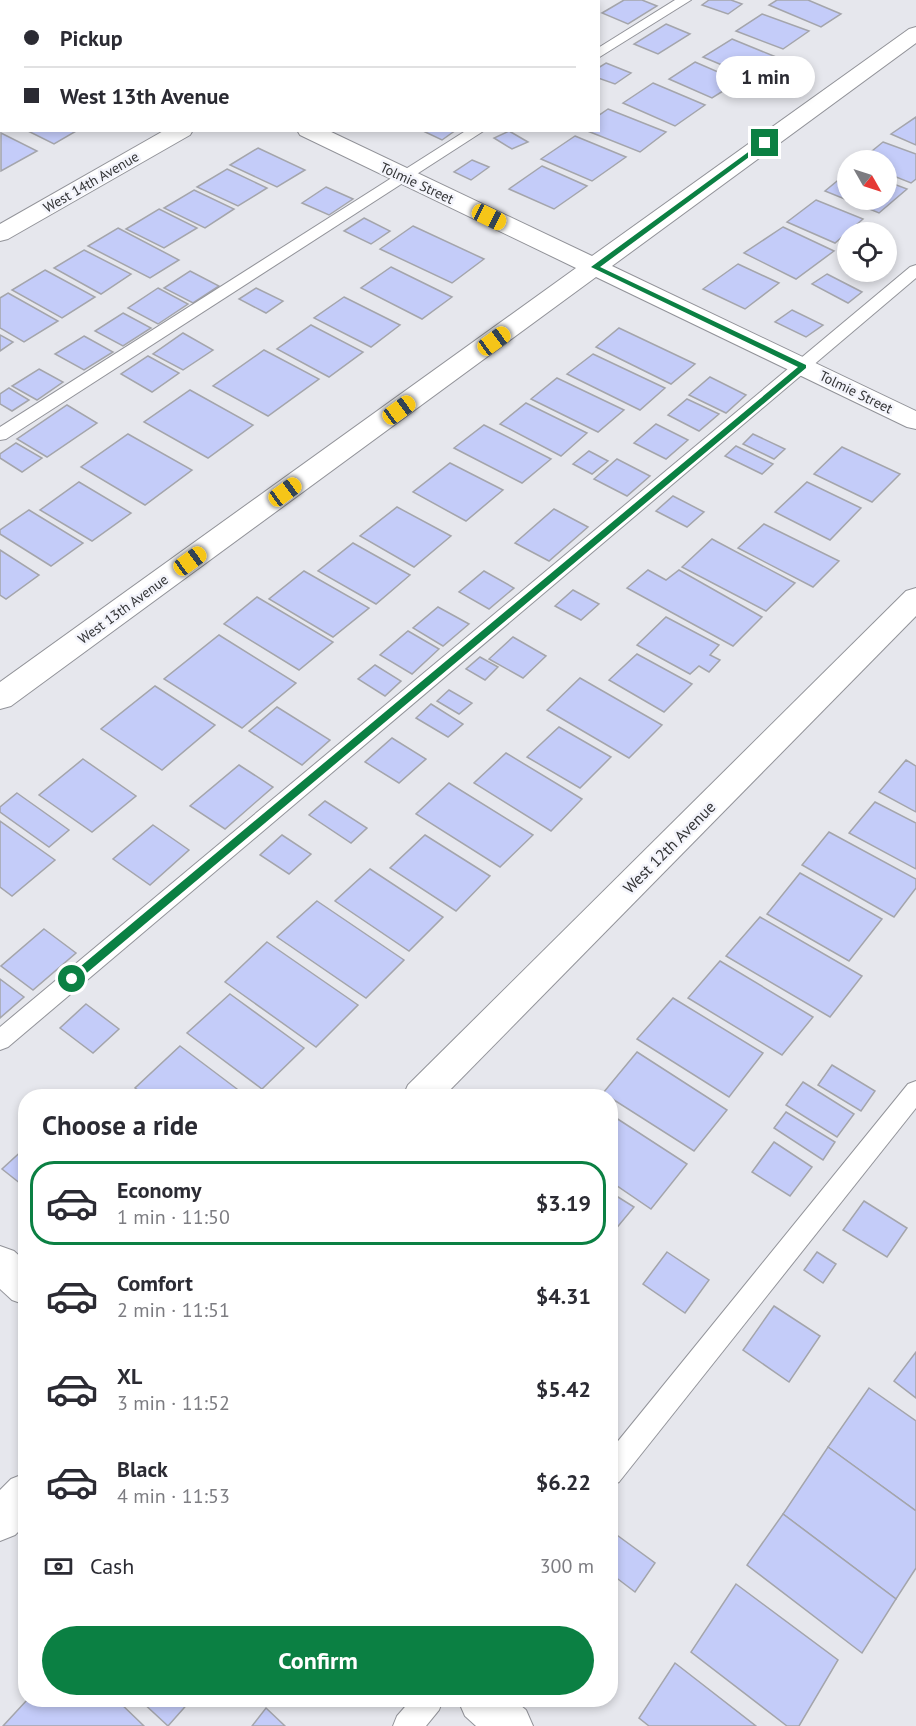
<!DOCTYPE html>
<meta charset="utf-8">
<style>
:root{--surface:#fff;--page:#f7f7f7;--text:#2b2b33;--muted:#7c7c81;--line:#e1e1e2;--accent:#0b8043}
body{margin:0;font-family:"PT Sans",sans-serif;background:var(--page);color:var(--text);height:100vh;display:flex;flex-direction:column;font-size:22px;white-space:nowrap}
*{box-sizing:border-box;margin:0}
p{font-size:20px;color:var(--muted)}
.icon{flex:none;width:33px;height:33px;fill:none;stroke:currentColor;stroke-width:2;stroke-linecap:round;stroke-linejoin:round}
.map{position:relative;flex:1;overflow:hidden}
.drawer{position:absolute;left:18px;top:1089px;width:600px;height:618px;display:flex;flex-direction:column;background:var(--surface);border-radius:24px;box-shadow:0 3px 9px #0003}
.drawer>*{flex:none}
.banner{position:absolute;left:0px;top:0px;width:600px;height:132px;box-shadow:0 3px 9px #0003;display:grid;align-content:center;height:132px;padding:0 24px;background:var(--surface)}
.needle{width:39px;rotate:129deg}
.controls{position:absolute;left:837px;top:150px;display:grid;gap:12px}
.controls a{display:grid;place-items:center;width:60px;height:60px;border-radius:50%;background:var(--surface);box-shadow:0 3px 9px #0003;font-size:30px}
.end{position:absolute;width:27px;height:27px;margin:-14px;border:8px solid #0b8043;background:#fff;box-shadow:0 0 0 3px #fff}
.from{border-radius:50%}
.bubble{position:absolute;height:42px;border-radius:21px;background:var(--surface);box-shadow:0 3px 9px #0003;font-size:20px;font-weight:800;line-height:42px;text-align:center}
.car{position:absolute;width:18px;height:36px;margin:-18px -9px;border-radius:8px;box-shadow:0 0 4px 2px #0007;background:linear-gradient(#f5c518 24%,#345 0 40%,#f5c518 0 76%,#345 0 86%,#f5c518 0)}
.banner b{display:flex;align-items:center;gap:21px;height:57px;font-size:22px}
.banner b+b{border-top:2px solid var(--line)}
.banner i{width:15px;height:15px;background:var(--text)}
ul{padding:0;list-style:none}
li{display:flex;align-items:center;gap:18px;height:84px;margin:0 12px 9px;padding:0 12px;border:3px solid transparent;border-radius:24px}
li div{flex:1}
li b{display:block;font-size:22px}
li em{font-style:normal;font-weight:800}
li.on{border-color:var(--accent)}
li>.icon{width:54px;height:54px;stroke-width:1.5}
h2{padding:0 24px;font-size:27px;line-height:72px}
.pay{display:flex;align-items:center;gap:15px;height:66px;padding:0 24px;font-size:22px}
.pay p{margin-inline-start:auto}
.button{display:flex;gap:12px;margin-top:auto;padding:12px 24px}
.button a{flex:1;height:69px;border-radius:36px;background:var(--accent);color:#fff;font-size:24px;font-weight:800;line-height:69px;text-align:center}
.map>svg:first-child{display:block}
.building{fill:#c4ccf9;stroke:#a4a5ab;stroke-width:1.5}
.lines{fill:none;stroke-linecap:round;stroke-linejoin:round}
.lane-casing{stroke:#929399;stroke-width:2}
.street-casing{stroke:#929399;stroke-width:2}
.lane{fill:#fff;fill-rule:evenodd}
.street{fill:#fff;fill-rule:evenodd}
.route{fill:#0b8043}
.labels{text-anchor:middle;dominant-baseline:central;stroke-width:5;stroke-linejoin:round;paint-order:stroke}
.far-street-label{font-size:14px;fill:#323335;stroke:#f3f4fb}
.street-label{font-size:16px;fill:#323335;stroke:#f3f4fb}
</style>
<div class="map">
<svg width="916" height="1726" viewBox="0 0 916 1726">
<rect width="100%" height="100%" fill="#e6e7ed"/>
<g class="building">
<polygon points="624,0 642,0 657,6 628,24 602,13"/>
<polygon points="709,0 731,0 742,4 728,14 702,5"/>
<polygon points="777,0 808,0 841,14 821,27 769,5"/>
<polygon points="762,14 809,31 783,49 736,31"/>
<polygon points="666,24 690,34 658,54 634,44"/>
<polygon points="732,39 776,57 748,76 703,57"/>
<polygon points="695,62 739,81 712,98 669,79"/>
<polygon points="606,63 631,73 615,84 598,78 598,68"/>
<polygon points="653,83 705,105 675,126 623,103"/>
<polygon points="608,109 666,132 640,152 585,130 598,130 598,116"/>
<polygon points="916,117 916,145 891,134"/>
<polygon points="26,130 78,130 54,144"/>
<polygon points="421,130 456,130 442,140"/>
<polygon points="509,131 528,142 512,149 494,138"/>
<polygon points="1,133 37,151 1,171"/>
<polygon points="575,136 626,157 592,181 541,159"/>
<polygon points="883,142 916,154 916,179 911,183 886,173 886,160 861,160"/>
<polygon points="258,148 305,170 277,187 230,165"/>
<polygon points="472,160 489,167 471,180 454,172"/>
<polygon points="542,166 587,186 554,209 509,189"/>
<polygon points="227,169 267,188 238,206 197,187"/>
<polygon points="848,172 848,200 886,200 886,181 907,189 879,213 825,191"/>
<polygon points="326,187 353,199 329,215 302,203"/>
<polygon points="194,190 234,209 205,228 164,208"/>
<polygon points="816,200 863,219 835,243 787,222"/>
<polygon points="159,209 197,228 164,248 126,229"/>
<polygon points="364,218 390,231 371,244 344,231"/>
<polygon points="413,226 484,259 452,283 380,249"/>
<polygon points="783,227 834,251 796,279 744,253"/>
<polygon points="118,228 179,260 150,278 88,246"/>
<polygon points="84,250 131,274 101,294 54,268"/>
<polygon points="738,264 779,283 745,309 703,289"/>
<polygon points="391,267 452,297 422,319 361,288"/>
<polygon points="45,270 95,297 62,318 12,290"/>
<polygon points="190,271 219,286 193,303 164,288"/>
<polygon points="827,274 862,292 848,303 812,284"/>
<polygon points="158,288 188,304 158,324 128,308"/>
<polygon points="256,288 283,301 266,313 239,299"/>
<polygon points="8,293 58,321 24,342 0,328 0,298"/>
<polygon points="344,297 400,325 371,347 314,318"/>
<polygon points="792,310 823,325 806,337 775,322"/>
<polygon points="123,313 151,328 123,346 95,331"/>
<polygon points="311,325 363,352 329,377 277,349"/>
<polygon points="619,328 695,364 671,384 596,347"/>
<polygon points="183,333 213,350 183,370 153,354"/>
<polygon points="0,335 13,342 0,351"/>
<polygon points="84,336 113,352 84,370 55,354"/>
<polygon points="264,350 319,379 268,416 213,386"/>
<polygon points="593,354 665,388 640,410 567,374"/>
<polygon points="148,356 179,373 152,392 121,374"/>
<polygon points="39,369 63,382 37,400 12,386"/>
<polygon points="710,377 746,395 726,413 689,395"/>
<polygon points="557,378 624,410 598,432 531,399"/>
<polygon points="9,388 29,400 12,411 0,404 0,394"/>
<polygon points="190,390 253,425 208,458 144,422"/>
<polygon points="687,399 719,414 699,431 668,415"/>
<polygon points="526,403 587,433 561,456 500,424"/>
<polygon points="67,405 97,423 47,457 17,439"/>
<polygon points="656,424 688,440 666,459 634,443"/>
<polygon points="484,425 551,459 522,483 454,448"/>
<polygon points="128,434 192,470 145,505 81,467"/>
<polygon points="753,434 785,449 774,459 743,444"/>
<polygon points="16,443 42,458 22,472 0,458 0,454"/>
<polygon points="736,446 773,464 762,474 725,456"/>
<polygon points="842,447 900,474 872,502 814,474"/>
<polygon points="589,451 608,461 592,474 573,464"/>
<polygon points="617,459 650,476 627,496 594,479"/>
<polygon points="450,463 503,490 466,521 413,492"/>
<polygon points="79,482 131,513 92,541 40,510"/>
<polygon points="807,482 861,508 830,540 775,512"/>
<polygon points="673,496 704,512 687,527 656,511"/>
<polygon points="397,507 451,536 414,567 360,536"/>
<polygon points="554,509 588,527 549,561 515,543"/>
<polygon points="29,510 83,543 51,566 0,534 0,530"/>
<polygon points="764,524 839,561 813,587 738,548"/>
<polygon points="712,539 795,583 766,611 682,567"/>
<polygon points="353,543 410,575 376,604 318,571"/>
<polygon points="0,550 39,575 6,599 0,595"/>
<polygon points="648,570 666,580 679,570 762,617 733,646 627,588"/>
<polygon points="304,571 369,608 333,637 269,599"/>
<polygon points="484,571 514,588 489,609 459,592"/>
<polygon points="573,590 599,604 581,620 555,606"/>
<polygon points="257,597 333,642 299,670 224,624"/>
<polygon points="438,607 469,624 443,646 413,628"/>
<polygon points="666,617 719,645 710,655 720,660 709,672 699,666 690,674 637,645"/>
<polygon points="408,631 439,649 412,674 380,655"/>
<polygon points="219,635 296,683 242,728 164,679"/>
<polygon points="513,637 546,656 523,678 489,659"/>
<polygon points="637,654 692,684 664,712 609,680"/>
<polygon points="480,657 498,667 485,680 466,669"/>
<polygon points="375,665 401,681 385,696 358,679"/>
<polygon points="580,678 662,725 629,758 547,710"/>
<polygon points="155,686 215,725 162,770 101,729"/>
<polygon points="449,690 472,703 459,714 437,701"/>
<polygon points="431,704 463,724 448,737 416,718"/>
<polygon points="277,707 330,740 302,765 249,731"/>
<polygon points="559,727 611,757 580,788 527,757"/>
<polygon points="392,738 426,759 399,783 365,762"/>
<polygon points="506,753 582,799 551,831 474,783"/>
<polygon points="83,759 136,796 92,832 39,795"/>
<polygon points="906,760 916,766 916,812 879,792"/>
<polygon points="239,765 273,787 225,829 190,806"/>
<polygon points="449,783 533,835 500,867 416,814"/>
<polygon points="17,793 69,830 49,847 0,812 0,807"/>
<polygon points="325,801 367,828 351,843 309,815"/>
<polygon points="875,802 916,823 916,869 849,833"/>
<polygon points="0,821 55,860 12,896 0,887"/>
<polygon points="153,825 189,850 150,885 113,859"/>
<polygon points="829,832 916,879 916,888 894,917 802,865"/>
<polygon points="282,835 311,854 289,874 260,855"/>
<polygon points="425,835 490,876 456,911 390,868"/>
<polygon points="370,869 443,917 409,951 335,901"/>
<polygon points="800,873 882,919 849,961 767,914"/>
<polygon points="317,901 404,960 366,998 277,937"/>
<polygon points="760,917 862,976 830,1017 726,956"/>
<polygon points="44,929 76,953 33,990 1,966"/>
<polygon points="267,942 358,1005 316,1047 225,982"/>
<polygon points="720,961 813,1017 782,1055 688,998"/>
<polygon points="0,979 24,997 0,1018"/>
<polygon points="230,994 304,1048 262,1089 187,1033"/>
<polygon points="673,998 763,1053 729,1097 637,1039"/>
<polygon points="86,1004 119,1029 93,1053 60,1028"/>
<polygon points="180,1046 245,1095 243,1096 147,1096 135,1088"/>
<polygon points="637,1052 727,1110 694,1151 603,1093"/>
<polygon points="832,1065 875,1091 861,1111 818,1085"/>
<polygon points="803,1082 854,1114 837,1137 786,1105"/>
<polygon points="786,1112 835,1142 823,1160 774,1128"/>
<polygon points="610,1114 687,1164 651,1209 610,1181"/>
<polygon points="774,1142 812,1167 790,1196 752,1172"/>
<polygon points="26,1147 26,1188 2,1169"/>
<polygon points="610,1192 634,1207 610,1236"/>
<polygon points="864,1201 907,1228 887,1257 843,1230"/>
<polygon points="667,1252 709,1280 685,1313 643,1284"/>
<polygon points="817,1252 836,1264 823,1283 804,1270"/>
<polygon points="774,1306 820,1336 789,1382 743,1350"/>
<polygon points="916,1352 916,1398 894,1381"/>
<polygon points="869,1388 916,1421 916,1511 828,1447"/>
<polygon points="828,1447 916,1511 916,1568 896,1599 783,1514"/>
<polygon points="783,1514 896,1599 862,1653 747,1565"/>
<polygon points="610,1530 655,1563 635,1592 610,1573"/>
<polygon points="736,1584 838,1660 799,1726 787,1726 691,1652"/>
<polygon points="675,1663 756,1726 649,1726 639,1718"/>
<polygon points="27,1700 117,1700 144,1726 3,1726"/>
<polygon points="140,1700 191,1700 168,1726"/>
<polygon points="266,1708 285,1726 252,1726"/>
</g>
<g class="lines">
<g class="lane-casing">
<g id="lane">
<polygon points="133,0 148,0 132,2"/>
<polygon points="675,0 691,0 598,58 598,48"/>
<polygon points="0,67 2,67 0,76"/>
<polygon points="467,130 485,130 6,439 0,440 0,427"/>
<polygon points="916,265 916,278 8,1047 0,1050 0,1027 910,267"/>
<polygon points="916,1081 916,1108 619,1482 610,1486 610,1451 908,1084"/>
<polygon points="411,1700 443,1700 439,1710 426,1726 393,1726 397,1716"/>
</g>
</g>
<g class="street-casing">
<g id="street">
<polygon points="24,0 46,0 47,2 25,2"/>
<polygon points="400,0 422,0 399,2"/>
<polygon points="916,27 916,43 612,266 916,411 916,429 907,427 596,277 11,706 0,709 0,682 576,268 300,135 297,130 327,130 592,256 909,29"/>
<polygon points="165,130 193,130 190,135 8,239 0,241 0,224"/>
<polygon points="916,588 916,616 444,1096 403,1096 408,1085 906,591"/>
<polygon points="0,1246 14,1251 26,1262 26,1305 12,1300 0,1289"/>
<polygon points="26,1473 26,1524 15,1535 0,1541 0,1490 11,1479"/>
<polygon points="458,1700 514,1700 526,1710 533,1726 476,1726 465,1716"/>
</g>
</g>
<use href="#lane" class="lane"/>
<use href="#street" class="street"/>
</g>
<polygon class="route" points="762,142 768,143 600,267 806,365 806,368 76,982 69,982 69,976 798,367 591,267"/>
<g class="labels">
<g class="far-street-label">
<text transform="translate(91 182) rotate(-30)">West 14th Avenue</text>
<text transform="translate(417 183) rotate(25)">Tolmie Street</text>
<text transform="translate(856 392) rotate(26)">Tolmie Street</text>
<text transform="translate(123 609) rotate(-36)">West 13th Avenue</text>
</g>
<g class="street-label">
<text transform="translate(669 847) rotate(-45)">West 12th Avenue</text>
</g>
</g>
</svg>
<div class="controls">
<a><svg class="needle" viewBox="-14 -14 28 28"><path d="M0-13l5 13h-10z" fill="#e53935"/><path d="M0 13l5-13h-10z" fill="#7c7c81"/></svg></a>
<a><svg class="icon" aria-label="locate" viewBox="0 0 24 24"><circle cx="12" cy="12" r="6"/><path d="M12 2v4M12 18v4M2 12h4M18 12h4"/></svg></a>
</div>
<i class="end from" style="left:72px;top:979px"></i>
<i class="end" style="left:765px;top:143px"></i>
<div class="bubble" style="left:716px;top:56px;width:99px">1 min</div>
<i class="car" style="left:489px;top:217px;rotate:116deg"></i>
<i class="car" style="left:494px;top:341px;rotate:54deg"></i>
<i class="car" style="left:399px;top:410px;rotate:54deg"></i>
<i class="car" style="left:285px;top:492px;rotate:54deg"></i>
<i class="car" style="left:190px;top:561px;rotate:54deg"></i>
<div class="banner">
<b><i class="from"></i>Pickup</b>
<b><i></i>West 13th Avenue</b>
</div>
<section class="drawer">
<h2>Choose a ride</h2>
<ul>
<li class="on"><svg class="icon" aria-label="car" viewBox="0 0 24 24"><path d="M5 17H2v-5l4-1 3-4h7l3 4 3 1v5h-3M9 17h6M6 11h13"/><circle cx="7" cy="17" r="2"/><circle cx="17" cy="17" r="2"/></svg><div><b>Economy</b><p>1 min · 11:50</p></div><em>$3.19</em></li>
<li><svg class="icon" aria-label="car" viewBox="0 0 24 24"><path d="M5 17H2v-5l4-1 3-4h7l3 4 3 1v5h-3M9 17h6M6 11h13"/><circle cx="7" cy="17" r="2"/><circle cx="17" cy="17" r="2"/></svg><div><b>Comfort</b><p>2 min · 11:51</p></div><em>$4.31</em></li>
<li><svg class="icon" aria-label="car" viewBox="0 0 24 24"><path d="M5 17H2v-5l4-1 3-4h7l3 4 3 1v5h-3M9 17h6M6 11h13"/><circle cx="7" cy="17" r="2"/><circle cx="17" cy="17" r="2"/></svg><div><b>XL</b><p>3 min · 11:52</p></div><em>$5.42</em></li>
<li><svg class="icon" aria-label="car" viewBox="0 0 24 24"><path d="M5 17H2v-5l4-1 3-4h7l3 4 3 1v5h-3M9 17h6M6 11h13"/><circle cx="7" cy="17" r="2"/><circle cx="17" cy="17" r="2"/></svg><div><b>Black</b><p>4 min · 11:53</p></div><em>$6.22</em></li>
</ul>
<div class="pay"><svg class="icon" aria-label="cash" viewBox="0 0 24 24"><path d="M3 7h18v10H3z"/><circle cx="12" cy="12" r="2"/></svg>Cash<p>300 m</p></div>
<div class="button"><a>Confirm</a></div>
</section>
</div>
